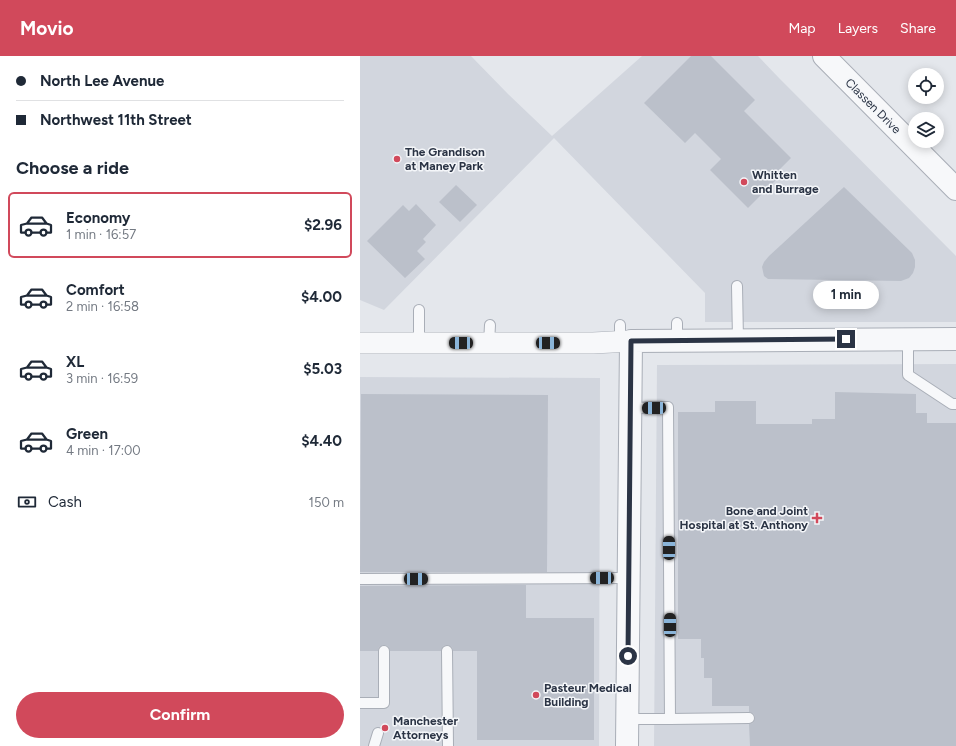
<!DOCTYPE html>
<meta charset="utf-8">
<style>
:root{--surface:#fff;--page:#f2f2f3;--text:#1f2937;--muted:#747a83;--line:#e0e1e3;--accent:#d1495b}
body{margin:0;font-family:Figtree,sans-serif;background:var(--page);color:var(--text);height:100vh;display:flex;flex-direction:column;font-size:15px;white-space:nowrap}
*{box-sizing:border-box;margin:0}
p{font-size:13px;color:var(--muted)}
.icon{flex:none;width:22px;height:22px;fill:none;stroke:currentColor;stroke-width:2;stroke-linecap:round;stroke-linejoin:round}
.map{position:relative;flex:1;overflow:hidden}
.drawer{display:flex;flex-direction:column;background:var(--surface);width:360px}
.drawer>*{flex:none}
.hud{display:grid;align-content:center;height:88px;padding:0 16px;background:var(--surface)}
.tools{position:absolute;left:548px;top:12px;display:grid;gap:8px}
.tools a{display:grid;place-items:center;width:36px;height:36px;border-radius:50%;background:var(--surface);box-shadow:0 2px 10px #0003;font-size:20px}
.end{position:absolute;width:18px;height:18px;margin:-9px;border:5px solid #2b3445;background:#fff;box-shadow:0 0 0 2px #fff}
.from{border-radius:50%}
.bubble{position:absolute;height:28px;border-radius:14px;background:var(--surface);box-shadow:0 2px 10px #0003;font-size:13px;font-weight:700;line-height:28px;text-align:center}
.car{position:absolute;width:12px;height:24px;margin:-12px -6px;border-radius:5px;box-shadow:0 0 3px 1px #0007;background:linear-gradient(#222 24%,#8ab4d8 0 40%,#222 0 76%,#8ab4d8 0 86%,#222 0)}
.hud b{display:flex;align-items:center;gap:14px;height:38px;font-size:15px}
.hud b+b{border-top:1px solid var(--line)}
.hud i{width:10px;height:10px;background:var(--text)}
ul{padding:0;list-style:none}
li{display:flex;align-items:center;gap:12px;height:66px;margin:0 8px 6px;padding:0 8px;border:2px solid transparent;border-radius:6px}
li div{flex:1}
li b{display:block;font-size:15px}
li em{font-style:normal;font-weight:700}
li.selected{border-color:var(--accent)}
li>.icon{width:36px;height:36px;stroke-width:1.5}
h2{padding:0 16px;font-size:18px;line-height:48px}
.pay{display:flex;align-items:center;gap:10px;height:44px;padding:0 16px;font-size:15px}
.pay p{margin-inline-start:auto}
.cta{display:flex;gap:8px;margin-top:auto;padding:8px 16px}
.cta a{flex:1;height:46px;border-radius:24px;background:var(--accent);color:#fff;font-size:16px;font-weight:700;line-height:46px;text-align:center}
header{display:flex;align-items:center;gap:24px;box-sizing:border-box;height:56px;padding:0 20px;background:var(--accent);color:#fff}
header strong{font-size:19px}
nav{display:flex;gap:22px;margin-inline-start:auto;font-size:14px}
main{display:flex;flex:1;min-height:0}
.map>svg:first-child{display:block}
.built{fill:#d2d6de}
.building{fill:#bbc0ca}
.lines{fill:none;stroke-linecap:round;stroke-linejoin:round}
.service-casing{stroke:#a9aeb7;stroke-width:12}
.minor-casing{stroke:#a9aeb7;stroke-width:22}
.tertiary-casing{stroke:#a9aeb7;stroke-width:24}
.service{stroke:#f7f8fa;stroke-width:10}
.minor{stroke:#f7f8fa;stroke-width:21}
.tertiary{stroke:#f7f8fa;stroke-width:22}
.route{stroke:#2b3445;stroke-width:5}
.poi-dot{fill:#d1495b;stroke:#f4f6f9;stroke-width:1.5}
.labels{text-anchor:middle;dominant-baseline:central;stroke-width:3;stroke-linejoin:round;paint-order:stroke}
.street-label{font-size:12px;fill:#2b3445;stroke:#f4f6f9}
.poi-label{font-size:12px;font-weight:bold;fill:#2b3445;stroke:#f4f6f9;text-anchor:start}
</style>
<header>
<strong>Movio</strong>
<nav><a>Map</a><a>Layers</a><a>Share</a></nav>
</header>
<main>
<section class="drawer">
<div class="hud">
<b><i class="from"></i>North Lee Avenue</b>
<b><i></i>Northwest 11th Street</b>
</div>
<h2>Choose a ride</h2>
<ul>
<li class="selected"><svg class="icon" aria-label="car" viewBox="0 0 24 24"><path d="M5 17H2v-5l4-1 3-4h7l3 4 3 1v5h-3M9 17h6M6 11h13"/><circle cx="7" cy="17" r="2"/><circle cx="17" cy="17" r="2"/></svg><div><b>Economy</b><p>1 min · 16:57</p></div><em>$2.96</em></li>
<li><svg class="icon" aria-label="car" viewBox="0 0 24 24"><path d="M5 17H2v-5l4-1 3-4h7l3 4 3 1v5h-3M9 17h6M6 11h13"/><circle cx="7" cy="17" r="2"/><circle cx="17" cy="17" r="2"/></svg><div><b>Comfort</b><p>2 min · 16:58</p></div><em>$4.00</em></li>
<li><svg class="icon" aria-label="car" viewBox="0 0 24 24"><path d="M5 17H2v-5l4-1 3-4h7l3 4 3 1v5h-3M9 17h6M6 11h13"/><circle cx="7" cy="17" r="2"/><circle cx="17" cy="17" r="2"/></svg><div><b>XL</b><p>3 min · 16:59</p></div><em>$5.03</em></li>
<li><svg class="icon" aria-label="car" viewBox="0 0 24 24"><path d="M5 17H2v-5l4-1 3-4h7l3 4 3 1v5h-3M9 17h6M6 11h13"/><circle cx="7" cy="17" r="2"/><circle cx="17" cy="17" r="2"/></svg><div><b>Green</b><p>4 min · 17:00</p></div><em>$4.40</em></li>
</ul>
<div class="pay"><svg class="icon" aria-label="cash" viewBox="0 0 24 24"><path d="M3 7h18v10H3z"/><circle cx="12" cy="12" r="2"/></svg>Cash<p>150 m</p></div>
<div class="cta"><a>Confirm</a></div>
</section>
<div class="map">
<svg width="596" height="690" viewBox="0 0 596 690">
<rect width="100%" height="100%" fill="#e4e7ec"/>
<g class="built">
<polygon points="0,0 111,0 148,38 192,80 282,0 398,0 419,22 596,200 596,266 345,266 345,237 194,82 24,254 0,244"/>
<polygon points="596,308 596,690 294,690 297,309"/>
<polygon points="0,321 240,322 239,690 0,690"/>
</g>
<g class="building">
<polygon points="331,0 351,0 395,44 384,55 431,102 418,115 422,118 388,152 350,114 361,103 335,77 325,87 284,47"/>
<polygon points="96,129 117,149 100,166 79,146"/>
<polygon points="484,131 552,197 555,204 555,211 553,217 549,222 541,225 408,223 404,220 402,211 404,206 409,200"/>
<polygon points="56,148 76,169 63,183 66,186 57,195 65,203 45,222 7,185 43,149 49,155"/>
<polygon points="475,336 556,338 556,357 567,357 567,367 596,367 596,690 390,690 389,668 393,667 395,662 394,658 389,656 389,650 352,650 352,622 344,622 344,602 341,602 341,583 318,583 318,356 355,356 355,345 396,345 396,368 452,368 452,363 475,363"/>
<polygon points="1,338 188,339 187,516 0,516"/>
<polygon points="166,529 166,562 234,562 234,684 117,684 117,595 93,595 92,591 87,589 83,590 81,595 30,595 28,590 24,589 19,591 18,595 0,595 0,530"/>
</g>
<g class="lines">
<g class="service-casing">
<g id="service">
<polyline points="377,230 378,284"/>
<polyline points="59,254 59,287"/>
<polyline points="260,269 260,285"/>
<polyline points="548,283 548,319 592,348 596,348"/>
<polyline points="317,284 317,267"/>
<polyline points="129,287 130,269"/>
<polyline points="0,523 268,522"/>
<polyline points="87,595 88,690"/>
<polyline points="0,647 24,647 24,595"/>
<polyline points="267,663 310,663 308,351 271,352"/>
<polyline points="310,663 389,662"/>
<polyline points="14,690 18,677"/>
</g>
</g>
<g class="minor-casing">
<polyline id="minor" points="0,287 233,287 271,285"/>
</g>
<g class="tertiary-casing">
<g id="tertiary">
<polyline points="464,0 596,133"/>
<polyline points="267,690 271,285 596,283"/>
</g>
</g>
<use href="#service" class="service"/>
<use href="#minor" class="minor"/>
<use href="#tertiary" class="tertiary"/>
</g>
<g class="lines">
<polyline class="route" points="268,600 271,285 486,283"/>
</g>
<g class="poi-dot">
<circle cx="37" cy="103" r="4"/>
<circle cx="384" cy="126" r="4"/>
<path d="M455 456h4v4h4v4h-4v4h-4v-4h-4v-4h4z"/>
<circle cx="176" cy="639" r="4"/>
<circle cx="25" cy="672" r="4"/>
</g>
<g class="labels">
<g class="street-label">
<text transform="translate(513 50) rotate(45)">Classen Drive</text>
</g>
<g class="poi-label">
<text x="45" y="96">The Grandison<tspan x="45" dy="14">at Maney Park</tspan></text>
<text x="392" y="119">Whitten<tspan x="392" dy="14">and Burrage</tspan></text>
<text x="448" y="455" text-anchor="end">Bone and Joint<tspan x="448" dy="14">Hospital at St. Anthony</tspan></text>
<text x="184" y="632">Pasteur Medical<tspan x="184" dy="14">Building</tspan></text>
<text x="33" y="665">Manchester<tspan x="33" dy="14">Attorneys</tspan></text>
</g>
</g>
</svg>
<div class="tools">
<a><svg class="icon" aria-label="locate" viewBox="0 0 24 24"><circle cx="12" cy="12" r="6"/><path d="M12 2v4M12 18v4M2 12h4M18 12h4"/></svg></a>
<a><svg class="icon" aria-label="layers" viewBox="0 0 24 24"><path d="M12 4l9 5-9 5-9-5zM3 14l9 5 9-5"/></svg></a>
</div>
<i class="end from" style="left:268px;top:600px"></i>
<i class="end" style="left:486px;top:283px"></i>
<div class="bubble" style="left:453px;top:225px;width:66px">1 min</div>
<i class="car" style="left:101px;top:287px;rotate:270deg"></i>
<i class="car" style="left:188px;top:287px;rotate:90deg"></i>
<i class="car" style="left:294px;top:352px;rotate:269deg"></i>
<i class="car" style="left:309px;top:492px;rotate:0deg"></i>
<i class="car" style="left:242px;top:522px;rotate:269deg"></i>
<i class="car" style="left:56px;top:523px;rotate:90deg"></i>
<i class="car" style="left:310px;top:569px;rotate:0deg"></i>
</div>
</main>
